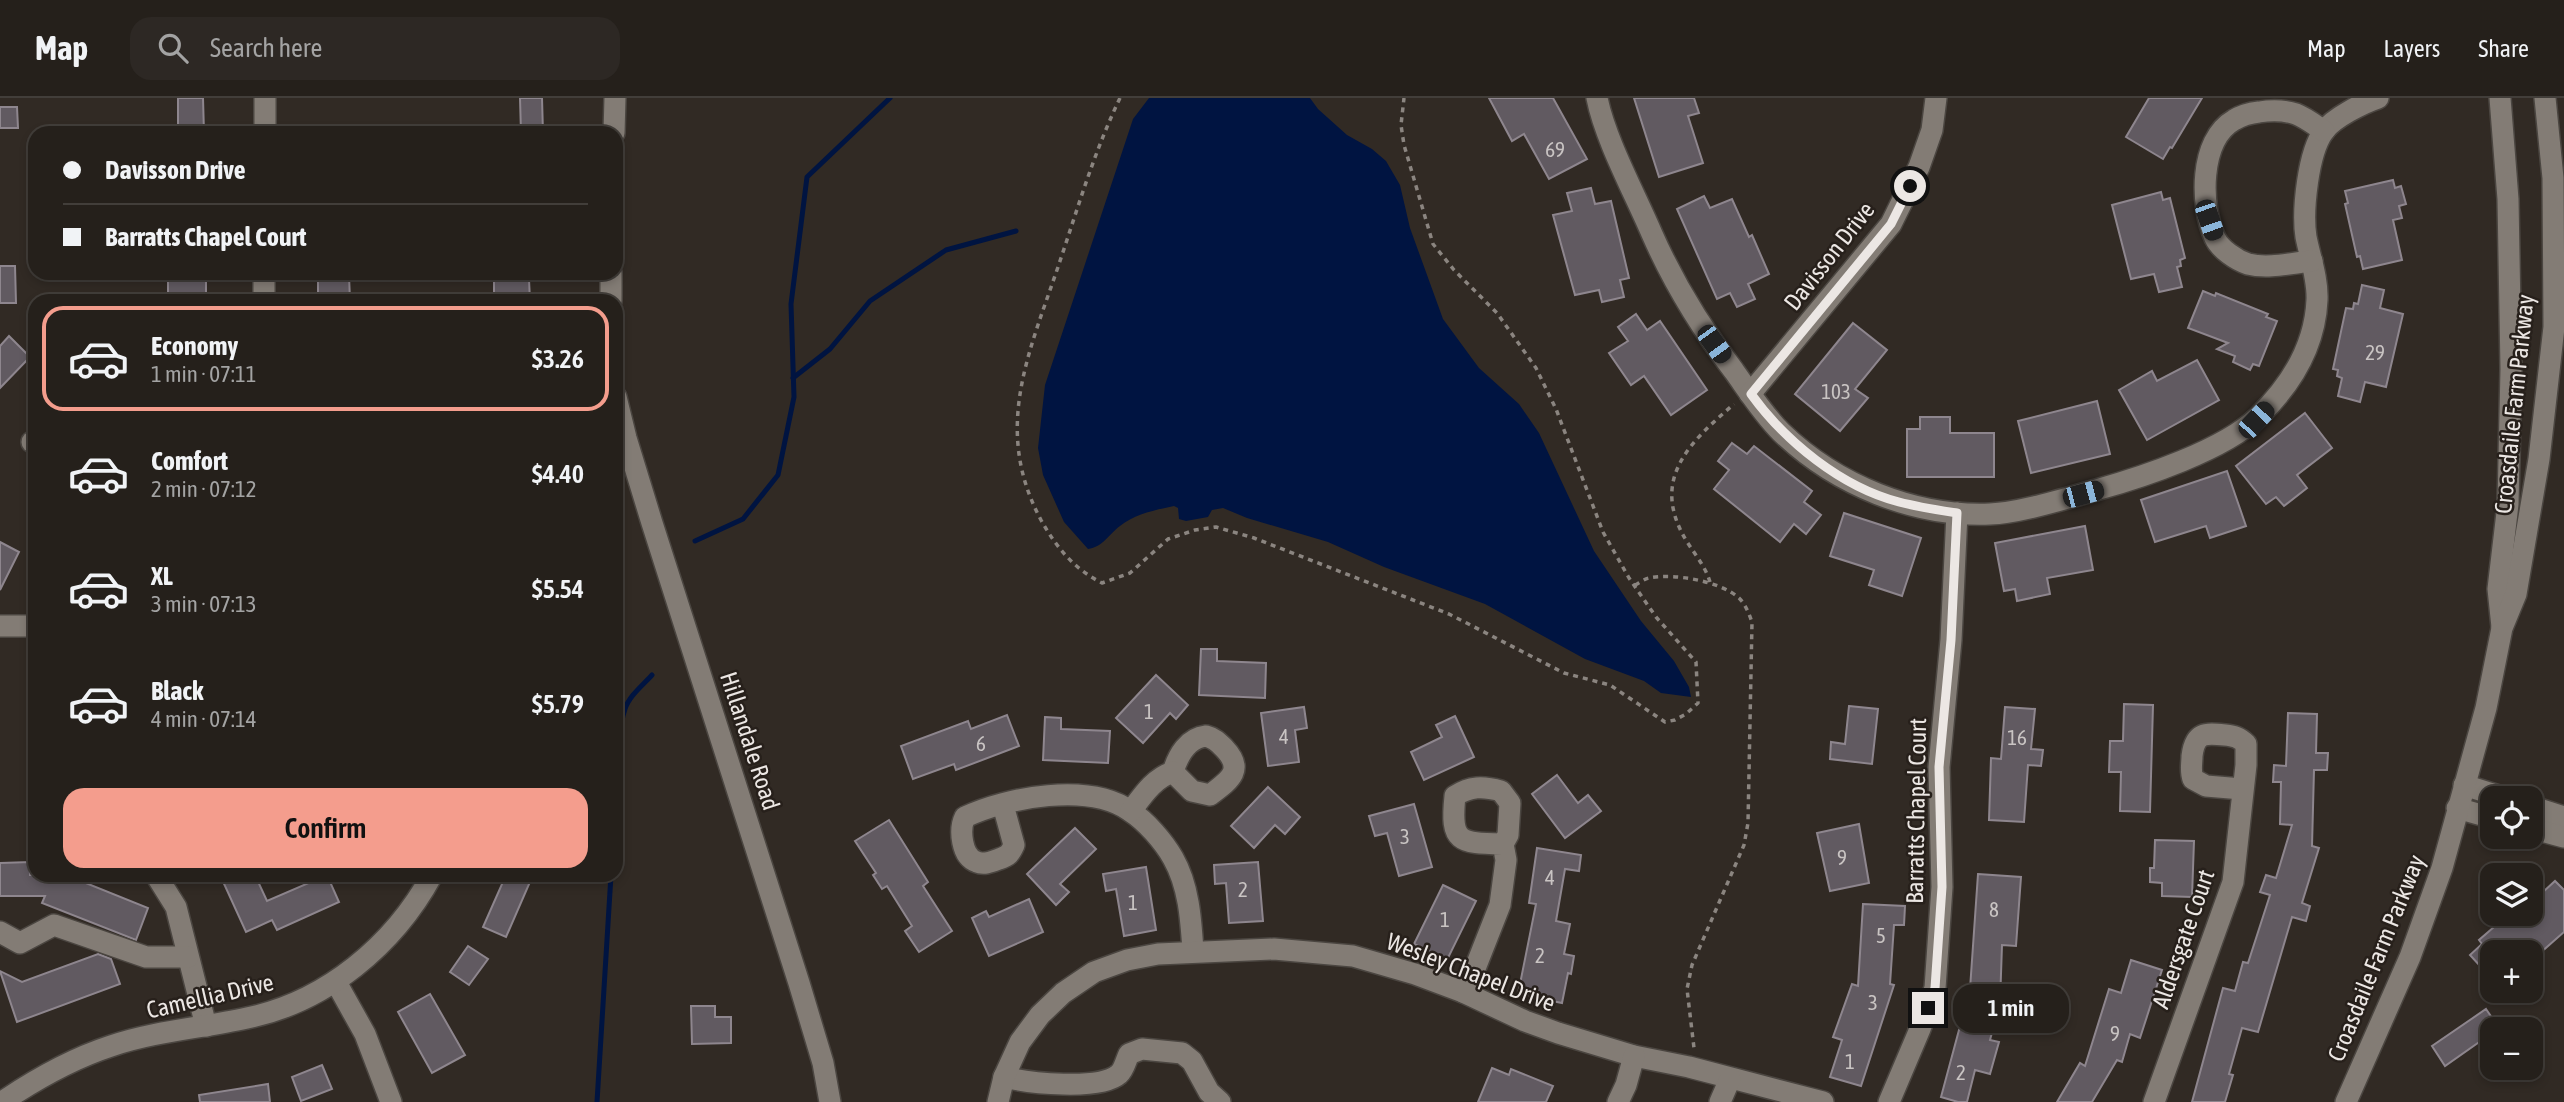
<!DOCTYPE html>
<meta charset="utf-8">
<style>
:root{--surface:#25201b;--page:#2d2824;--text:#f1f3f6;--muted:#a3a3a3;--line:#423e3a;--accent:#f49d8d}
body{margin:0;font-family:"Asap Condensed",sans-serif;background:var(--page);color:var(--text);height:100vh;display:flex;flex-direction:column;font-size:26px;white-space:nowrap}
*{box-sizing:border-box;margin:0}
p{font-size:23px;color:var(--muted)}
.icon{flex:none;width:38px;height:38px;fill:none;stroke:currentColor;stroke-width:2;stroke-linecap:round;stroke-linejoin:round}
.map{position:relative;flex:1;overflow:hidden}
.sheet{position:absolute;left:28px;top:196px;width:595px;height:588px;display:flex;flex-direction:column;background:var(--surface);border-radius:21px;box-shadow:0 4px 10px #0003,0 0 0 2px var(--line)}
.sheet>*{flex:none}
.banner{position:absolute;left:28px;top:28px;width:595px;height:154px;border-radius:21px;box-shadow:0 4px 10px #0003,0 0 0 2px var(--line);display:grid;align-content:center;height:154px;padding:0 35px;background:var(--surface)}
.controls{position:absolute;left:2480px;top:688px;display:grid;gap:14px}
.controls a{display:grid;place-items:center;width:63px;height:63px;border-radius:14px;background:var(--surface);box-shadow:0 4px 10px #0003,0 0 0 2px var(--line);font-size:35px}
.end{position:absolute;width:32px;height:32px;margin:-16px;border:9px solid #ece7e4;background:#111;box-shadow:0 0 0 4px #111}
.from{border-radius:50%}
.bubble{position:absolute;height:49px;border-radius:21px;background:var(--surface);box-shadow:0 4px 10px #0003,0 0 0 2px var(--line);font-size:23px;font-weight:600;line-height:49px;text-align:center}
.car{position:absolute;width:21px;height:42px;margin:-21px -10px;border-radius:9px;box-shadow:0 0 5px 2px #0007;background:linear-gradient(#222 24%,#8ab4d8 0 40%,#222 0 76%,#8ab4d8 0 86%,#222 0)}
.banner b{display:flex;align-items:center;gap:24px;height:66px;font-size:26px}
.banner b+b{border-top:2px solid var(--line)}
.banner i{width:18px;height:18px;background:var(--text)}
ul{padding:12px 0 0;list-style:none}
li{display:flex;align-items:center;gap:21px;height:105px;margin:0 14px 10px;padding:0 21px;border:4px solid transparent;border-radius:21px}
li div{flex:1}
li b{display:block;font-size:26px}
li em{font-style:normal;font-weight:600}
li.selected{border-color:var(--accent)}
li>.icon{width:63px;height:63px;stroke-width:1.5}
.cta{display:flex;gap:14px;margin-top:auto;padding:14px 35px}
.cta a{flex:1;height:80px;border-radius:21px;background:var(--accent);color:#111;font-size:28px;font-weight:600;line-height:80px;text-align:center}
header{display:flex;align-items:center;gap:42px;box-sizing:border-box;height:98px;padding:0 35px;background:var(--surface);border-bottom:2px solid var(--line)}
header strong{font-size:33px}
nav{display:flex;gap:38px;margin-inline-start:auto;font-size:24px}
.search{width:490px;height:63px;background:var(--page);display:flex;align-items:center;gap:18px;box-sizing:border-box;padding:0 24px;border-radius:21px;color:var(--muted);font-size:26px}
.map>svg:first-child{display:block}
.water{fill:#001441}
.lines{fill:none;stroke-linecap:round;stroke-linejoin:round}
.stream{stroke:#001441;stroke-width:5}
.building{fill:#615a61;stroke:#8e868e;stroke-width:2}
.minor-casing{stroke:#4b4641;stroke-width:24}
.path{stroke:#8b8580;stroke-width:3.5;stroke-dasharray:5 5;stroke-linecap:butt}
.minor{stroke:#837c75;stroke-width:21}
.route{stroke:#ece7e4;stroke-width:9}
.labels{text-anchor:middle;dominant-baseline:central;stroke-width:5;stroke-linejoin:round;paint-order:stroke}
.number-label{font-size:21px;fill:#c9c4c3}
.street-label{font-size:24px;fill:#ece7e4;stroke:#27201b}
</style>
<header>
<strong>Map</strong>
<div class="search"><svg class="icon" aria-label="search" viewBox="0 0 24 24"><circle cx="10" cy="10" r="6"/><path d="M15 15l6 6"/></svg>Search here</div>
<nav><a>Map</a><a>Layers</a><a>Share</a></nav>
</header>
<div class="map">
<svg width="2564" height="1004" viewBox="0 0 2564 1004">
<rect width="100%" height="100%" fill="#312a24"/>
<path class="water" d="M1149,0H1310L1318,11L1347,37L1372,51L1386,63L1400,87L1410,130L1443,221L1479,270L1519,306L1539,335L1594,453L1641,523L1674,563L1689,589L1691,599L1661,595L1644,583L1585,561L1485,506L1384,469L1328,444L1247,420L1223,410L1212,412L1208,419L1186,423L1179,421L1178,410L1174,408C1155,412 1135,416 1120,428C1109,436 1103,449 1088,451L1064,424L1043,377L1038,350L1045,287L1133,21Z"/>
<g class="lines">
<g class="stream">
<polyline points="793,280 830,251 870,203 946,152 1016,133"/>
<polyline points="695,443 743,421 778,377 794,299 791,206 807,79 890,0"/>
<path d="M616,698C618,671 616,638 625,611C629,598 643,587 652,577"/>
<polyline points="597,1004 611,777"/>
</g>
</g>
<g class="building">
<polygon points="178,0 203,0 204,35 178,35"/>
<polygon points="520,0 542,0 543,35 521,35"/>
<polygon points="1489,0 1553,0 1587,61 1549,81 1524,36 1512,43"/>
<polygon points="1634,0 1694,0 1699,15 1688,18 1703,65 1659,79"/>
<polygon points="2149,0 2202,0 2172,50 2170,49 2163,61 2126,39"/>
<polygon points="0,9 17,9 18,30 0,30"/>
<polygon points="2393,82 2395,90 2401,88 2406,106 2399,108 2402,120 2393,122 2402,162 2363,171 2360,158 2357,159 2345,106 2348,105 2345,93"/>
<polygon points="1591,90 1595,106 1611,103 1629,180 1620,182 1624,199 1602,204 1599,192 1575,197 1553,117 1572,113 1567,95"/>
<polygon points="2161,94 2163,102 2170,100 2185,160 2180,162 2181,168 2177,169 2182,189 2159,194 2154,176 2131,181 2112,107"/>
<polygon points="1704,98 1710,110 1732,101 1749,139 1752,137 1769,176 1748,186 1755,201 1737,209 1730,195 1717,201 1677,111"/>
<polygon points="0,168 15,168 16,205 0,205"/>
<rect x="168" y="175" width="38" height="28"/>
<polygon points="318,177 349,177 350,203 318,203"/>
<polygon points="529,181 530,203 494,203 494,182"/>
<polygon points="2362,187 2384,192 2380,210 2403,216 2386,289 2365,284 2360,304 2338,298 2342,280 2337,278 2338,272 2333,271 2346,210 2353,211 2354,205 2358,206"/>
<polygon points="2203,193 2215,198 2216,195 2268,216 2266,219 2277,223 2259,268 2253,266 2250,272 2233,264 2235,258 2217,251 2228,245 2188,230"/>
<polygon points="1636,216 1647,232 1660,223 1707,292 1671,317 1644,278 1631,287 1609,255 1628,243 1618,229"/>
<polygon points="1853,225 1887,252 1855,291 1868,300 1840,333 1795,296"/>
<polygon points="9,238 30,259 0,290 0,248"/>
<polygon points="2197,262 2219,302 2147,342 2119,292 2152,273 2157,283"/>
<polygon points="2097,303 2110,356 2031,375 2018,323"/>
<polygon points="2305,315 2332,350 2297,377 2307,390 2284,408 2276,399 2266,406 2236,368"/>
<polygon points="1920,319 1950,319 1950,335 1994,335 1994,379 1907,379 1907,331 1920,331"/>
<polygon points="1732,345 1747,356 1754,348 1812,393 1804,404 1821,417 1806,436 1794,426 1780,444 1714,391 1729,372 1718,363"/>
<polygon points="2227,373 2246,428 2210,440 2206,428 2155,444 2141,402"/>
<polygon points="1844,415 1921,440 1902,498 1869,487 1874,472 1830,458"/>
<polygon points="2085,428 2093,472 2047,480 2050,496 2017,503 2015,491 2004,493 1995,445"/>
<polygon points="0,444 19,454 0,492"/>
<polygon points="1201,551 1217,551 1217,563 1266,565 1265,600 1199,597"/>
<polygon points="1156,577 1188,607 1176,621 1170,615 1143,645 1116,620"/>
<polygon points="2124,606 2153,607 2150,714 2120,713 2121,674 2109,674 2110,643 2123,643"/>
<polygon points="1849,608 1878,611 1872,666 1830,661 1831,644 1845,646"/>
<polygon points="1304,609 1307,630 1295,632 1299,664 1268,668 1261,615"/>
<polygon points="2005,609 2035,611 2031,651 2043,652 2041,668 2028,667 2024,724 1989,722 1991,660 2001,661"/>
<polygon points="2288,615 2317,616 2316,655 2328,655 2327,672 2314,672 2312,748 2319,750 2302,805 2310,808 2306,823 2292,819 2258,934 2242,930 2229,976 2233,977 2225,1004 2192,1004 2223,890 2235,893 2243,864 2248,865 2270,797 2260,794 2266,777 2276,780 2292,727 2280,726 2281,684 2273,684 2274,667 2286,668"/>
<polygon points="1007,617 1019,648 956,672 954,666 913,681 901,648 968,623 971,631"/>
<polygon points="1455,618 1474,659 1424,682 1411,654 1442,639 1436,627"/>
<polygon points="1045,619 1061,620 1061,631 1110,633 1108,665 1043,662"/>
<polygon points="1557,677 1578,705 1588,697 1601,713 1565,740 1532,696"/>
<polygon points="1268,689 1300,719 1285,736 1275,727 1254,750 1231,728"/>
<polygon points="1414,706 1432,769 1399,778 1387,735 1375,738 1369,718"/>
<polygon points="889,722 928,784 923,788 952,833 919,854 905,833 912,828 887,788 882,791 873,777 876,775 855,743"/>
<polygon points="1859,726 1869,785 1830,793 1817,735"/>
<polygon points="1075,730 1096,751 1060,786 1069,794 1056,807 1027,776"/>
<polygon points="2155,742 2194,743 2192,799 2162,798 2162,785 2150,784 2150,770 2154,770"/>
<polygon points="1537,750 1581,757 1579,773 1565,771 1556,823 1570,826 1564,856 1574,858 1571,876 1568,875 1562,905 1518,896 1536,806 1529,805"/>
<polygon points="30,764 30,777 66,777 148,810 136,842 42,805 45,798 0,798 0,765"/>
<polygon points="1258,764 1263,823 1229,825 1226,785 1215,786 1214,767"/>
<polygon points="1146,769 1156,832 1124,838 1116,791 1106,793 1103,776"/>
<polygon points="1978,776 2021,779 2016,848 2002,847 2000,905 1990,942 1999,944 1990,976 1975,972 1967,1004 1958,1004 1941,999 1970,891"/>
<polygon points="220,777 255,777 267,803 327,777 339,804 277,832 272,822 246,834"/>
<polygon points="506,777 533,777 506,839 483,829"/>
<polygon points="2530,779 2543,794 2555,783 2564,792 2564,834 2530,864 2530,854 2492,854 2492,881 2470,857 2482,846 2479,842 2509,816 2530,816"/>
<polygon points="1443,787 1476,803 1447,862 1414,846"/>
<polygon points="1029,801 1043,834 989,858 972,820 986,813 989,819"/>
<polygon points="1863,806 1905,808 1904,827 1894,827 1890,886 1894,887 1861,988 1830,979 1842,942 1833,939 1852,886 1858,888"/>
<polygon points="468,848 488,861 469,887 450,874"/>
<polygon points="98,856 111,861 120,886 17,924 0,873 22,884"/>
<polygon points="2131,862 2162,872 2140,940 2130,936 2122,964 2117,962 2092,1004 2057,1004 2080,965 2085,968 2109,891 2121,895"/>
<polygon points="430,896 465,957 432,975 398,914"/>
<polygon points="691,908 715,908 715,919 731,919 731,945 692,946"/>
<polygon points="2486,911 2499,930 2492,931 2492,935 2445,968 2432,948"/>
<polygon points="322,967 332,991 301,1003 292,979"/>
<polygon points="1492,970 1509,977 1511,971 1553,988 1546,1004 1478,1004"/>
<polygon points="268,986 270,1004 200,1004 199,997"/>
</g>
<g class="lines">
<g class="minor-casing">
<g id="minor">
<path d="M1597,0C1605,41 1635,96 1652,136C1674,186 1701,230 1734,273C1749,294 1763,316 1781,334C1836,387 1914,419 1990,416C2020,415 2067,400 2096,392C2143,379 2224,352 2258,319C2291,287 2315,248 2317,202C2318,181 2310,159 2306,139C2302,113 2308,54 2324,33C2333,20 2363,5 2378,0"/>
<polyline points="2500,0 2508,101 2511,271 2508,406 2498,491 2502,529"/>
<polyline points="265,35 265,0"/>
<polyline points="614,35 615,0"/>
<path d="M2312,163C2292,165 2268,171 2248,166C2236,162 2220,151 2215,140C2200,108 2199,42 2234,22C2242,17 2250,15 2259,14C2271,12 2284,12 2296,16C2306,20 2315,27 2324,33"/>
<polyline points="264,203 264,175"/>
<polyline points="611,203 611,175"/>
<polyline points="1750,296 1891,126 1919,69 1932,32 1936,0"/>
<polyline points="616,299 626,340 652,425 799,885 823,965 830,1004"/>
<polyline points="32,344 35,344"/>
<polyline points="0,528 35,528"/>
<path d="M1206,638C1214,640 1218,644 1224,650C1245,672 1230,682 1210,697L1192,693L1173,674C1178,657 1188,640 1206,638Z"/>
<polyline points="2464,687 2505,700"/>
<path d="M1003,707L1014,747C1010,756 1008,758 999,761C991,764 984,767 977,764C961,759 959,731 965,719C1007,699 1090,684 1130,713C1146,723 1164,744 1173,760C1189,788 1191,822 1193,853"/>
<polyline points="2530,708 2564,719"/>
<polyline points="2457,710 2492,720"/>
<path d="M1131,713C1143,697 1154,680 1173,674"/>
<polyline points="2530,730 2564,739"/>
<polyline points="156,777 176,809 206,928"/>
<polyline points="0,834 20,845 54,827 146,859 188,859"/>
<polyline points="336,884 365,936 391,1004"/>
<path d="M1463,894L1474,873L1500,807L1506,762L1503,746L1508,737L1510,705L1501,693C1483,688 1470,688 1455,698C1450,745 1459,745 1503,746"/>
<path d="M1004,979C1028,985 1100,993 1119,976C1124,972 1126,962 1129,956L1142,951L1182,955L1192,963L1209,994L1220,1004"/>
<path d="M2,1004C36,981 71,961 111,948C155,933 202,930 247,920C326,904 394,847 432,777"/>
<polyline points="998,1004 1004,979 1020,944 1040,917 1063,895 1094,874 1127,862 1158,856 1274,851 1353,858 1415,876 1463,894 1525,923 1558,935 1634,958 1689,969 1823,1004"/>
<polyline points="1618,1004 1626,987 1634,958"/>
<polyline points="1720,1004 1730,981"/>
<polyline points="1889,1004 1920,931 1935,890 1942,789 1939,669 1951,542 1957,415"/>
<path d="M2154,1004L2233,784L2246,667V646C2239,639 2234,638 2225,637C2205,635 2195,634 2192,658C2192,666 2190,673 2193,681L2206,688L2242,691"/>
<polyline points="2346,1004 2410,859 2442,770 2486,610 2502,530 2516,496 2539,361 2554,229 2553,80 2545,0"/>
</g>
</g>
<g class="path">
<path d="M1120,0C1095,52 1079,106 1061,160C1031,251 991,329 1041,422C1056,449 1074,471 1102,485L1130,475L1168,441L1195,432L1216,429L1254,440L1449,516L1564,575L1610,587L1665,624L1675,622L1686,616L1698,605L1696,564L1656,519L1629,480L1603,434L1556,311L1536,270L1497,215L1454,172L1433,146L1404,47L1401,27L1404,0"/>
<path d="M1710,484C1705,466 1689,450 1681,433C1653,376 1694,341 1734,306"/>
<path d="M1635,487C1639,485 1644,481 1649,480C1674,475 1720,483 1739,500C1746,507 1749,516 1752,524L1748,725L1744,747L1692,867L1687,891L1694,950"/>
</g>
<use href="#minor" class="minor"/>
</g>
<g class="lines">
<path class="route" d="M1910,88L1891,126L1751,296C1785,343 1841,389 1899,404C1918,409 1938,412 1957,415L1951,542L1939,669L1942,789L1935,890L1928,910"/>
</g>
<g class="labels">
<g class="number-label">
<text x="1555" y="51">69</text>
<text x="2375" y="254">29</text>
<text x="1836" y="293">103</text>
<text x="1149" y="613">1</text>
<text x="1284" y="638">4</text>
<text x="2017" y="639">16</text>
<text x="981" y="645">6</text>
<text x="1405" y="738">3</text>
<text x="1842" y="759">9</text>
<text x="1550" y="779">4</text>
<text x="1243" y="791">2</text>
<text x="1133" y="804">1</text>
<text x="1994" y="811">8</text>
<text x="1445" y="821">1</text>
<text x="1881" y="837">5</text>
<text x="1540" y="857">2</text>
<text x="1873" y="904">3</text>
<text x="2115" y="935">9</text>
<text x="1850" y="963">1</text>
<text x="1961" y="974">2</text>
</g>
<g class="street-label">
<text transform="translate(1829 158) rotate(-52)">Davisson Drive</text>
<text transform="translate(2514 306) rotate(-84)">Croasdaile Farm Parkway</text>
<text transform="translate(750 643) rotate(72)">Hillandale Road</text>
<text transform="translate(1916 713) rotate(-89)">Barratts Chapel Court</text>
<text transform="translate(2183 841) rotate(-71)">Aldersgate Court</text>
<text transform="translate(2376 860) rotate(-68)">Croasdaile Farm Parkway</text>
<text transform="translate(1471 874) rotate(21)">Wesley Chapel Drive</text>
<text transform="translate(210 898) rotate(-13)">Camellia Drive</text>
</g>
</g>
</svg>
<div class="controls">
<a><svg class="icon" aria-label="locate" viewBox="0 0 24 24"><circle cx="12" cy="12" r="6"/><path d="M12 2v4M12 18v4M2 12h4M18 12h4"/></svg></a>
<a><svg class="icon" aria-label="layers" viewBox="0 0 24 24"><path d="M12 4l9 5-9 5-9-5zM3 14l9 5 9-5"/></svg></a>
<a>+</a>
<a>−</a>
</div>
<i class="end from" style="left:1910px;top:88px"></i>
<i class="end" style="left:1928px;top:910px"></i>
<div class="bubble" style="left:1953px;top:886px;width:116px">1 min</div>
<i class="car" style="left:2209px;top:122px;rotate:161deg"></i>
<i class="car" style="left:1714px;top:246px;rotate:144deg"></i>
<i class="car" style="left:2256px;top:322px;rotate:43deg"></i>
<i class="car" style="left:2083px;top:396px;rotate:75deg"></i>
<div class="banner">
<b><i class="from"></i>Davisson Drive</b>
<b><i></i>Barratts Chapel Court</b>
</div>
<section class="sheet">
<ul>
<li class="selected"><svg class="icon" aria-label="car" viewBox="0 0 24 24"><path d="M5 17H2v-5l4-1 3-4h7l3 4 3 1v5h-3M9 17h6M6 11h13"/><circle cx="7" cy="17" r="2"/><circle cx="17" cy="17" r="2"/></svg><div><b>Economy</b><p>1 min · 07:11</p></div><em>$3.26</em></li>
<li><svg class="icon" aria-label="car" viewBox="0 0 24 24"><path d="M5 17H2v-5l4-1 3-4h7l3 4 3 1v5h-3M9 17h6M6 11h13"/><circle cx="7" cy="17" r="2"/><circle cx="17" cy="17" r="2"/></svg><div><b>Comfort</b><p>2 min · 07:12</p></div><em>$4.40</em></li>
<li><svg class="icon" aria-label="car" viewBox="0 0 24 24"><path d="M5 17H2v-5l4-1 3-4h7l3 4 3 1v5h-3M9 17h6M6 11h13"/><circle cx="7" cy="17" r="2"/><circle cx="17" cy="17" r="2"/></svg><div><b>XL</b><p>3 min · 07:13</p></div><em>$5.54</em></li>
<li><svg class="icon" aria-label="car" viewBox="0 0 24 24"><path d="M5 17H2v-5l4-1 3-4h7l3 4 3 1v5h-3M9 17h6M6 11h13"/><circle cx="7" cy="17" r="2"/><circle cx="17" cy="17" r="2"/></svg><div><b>Black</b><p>4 min · 07:14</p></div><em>$5.79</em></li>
</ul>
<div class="cta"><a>Confirm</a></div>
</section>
</div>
